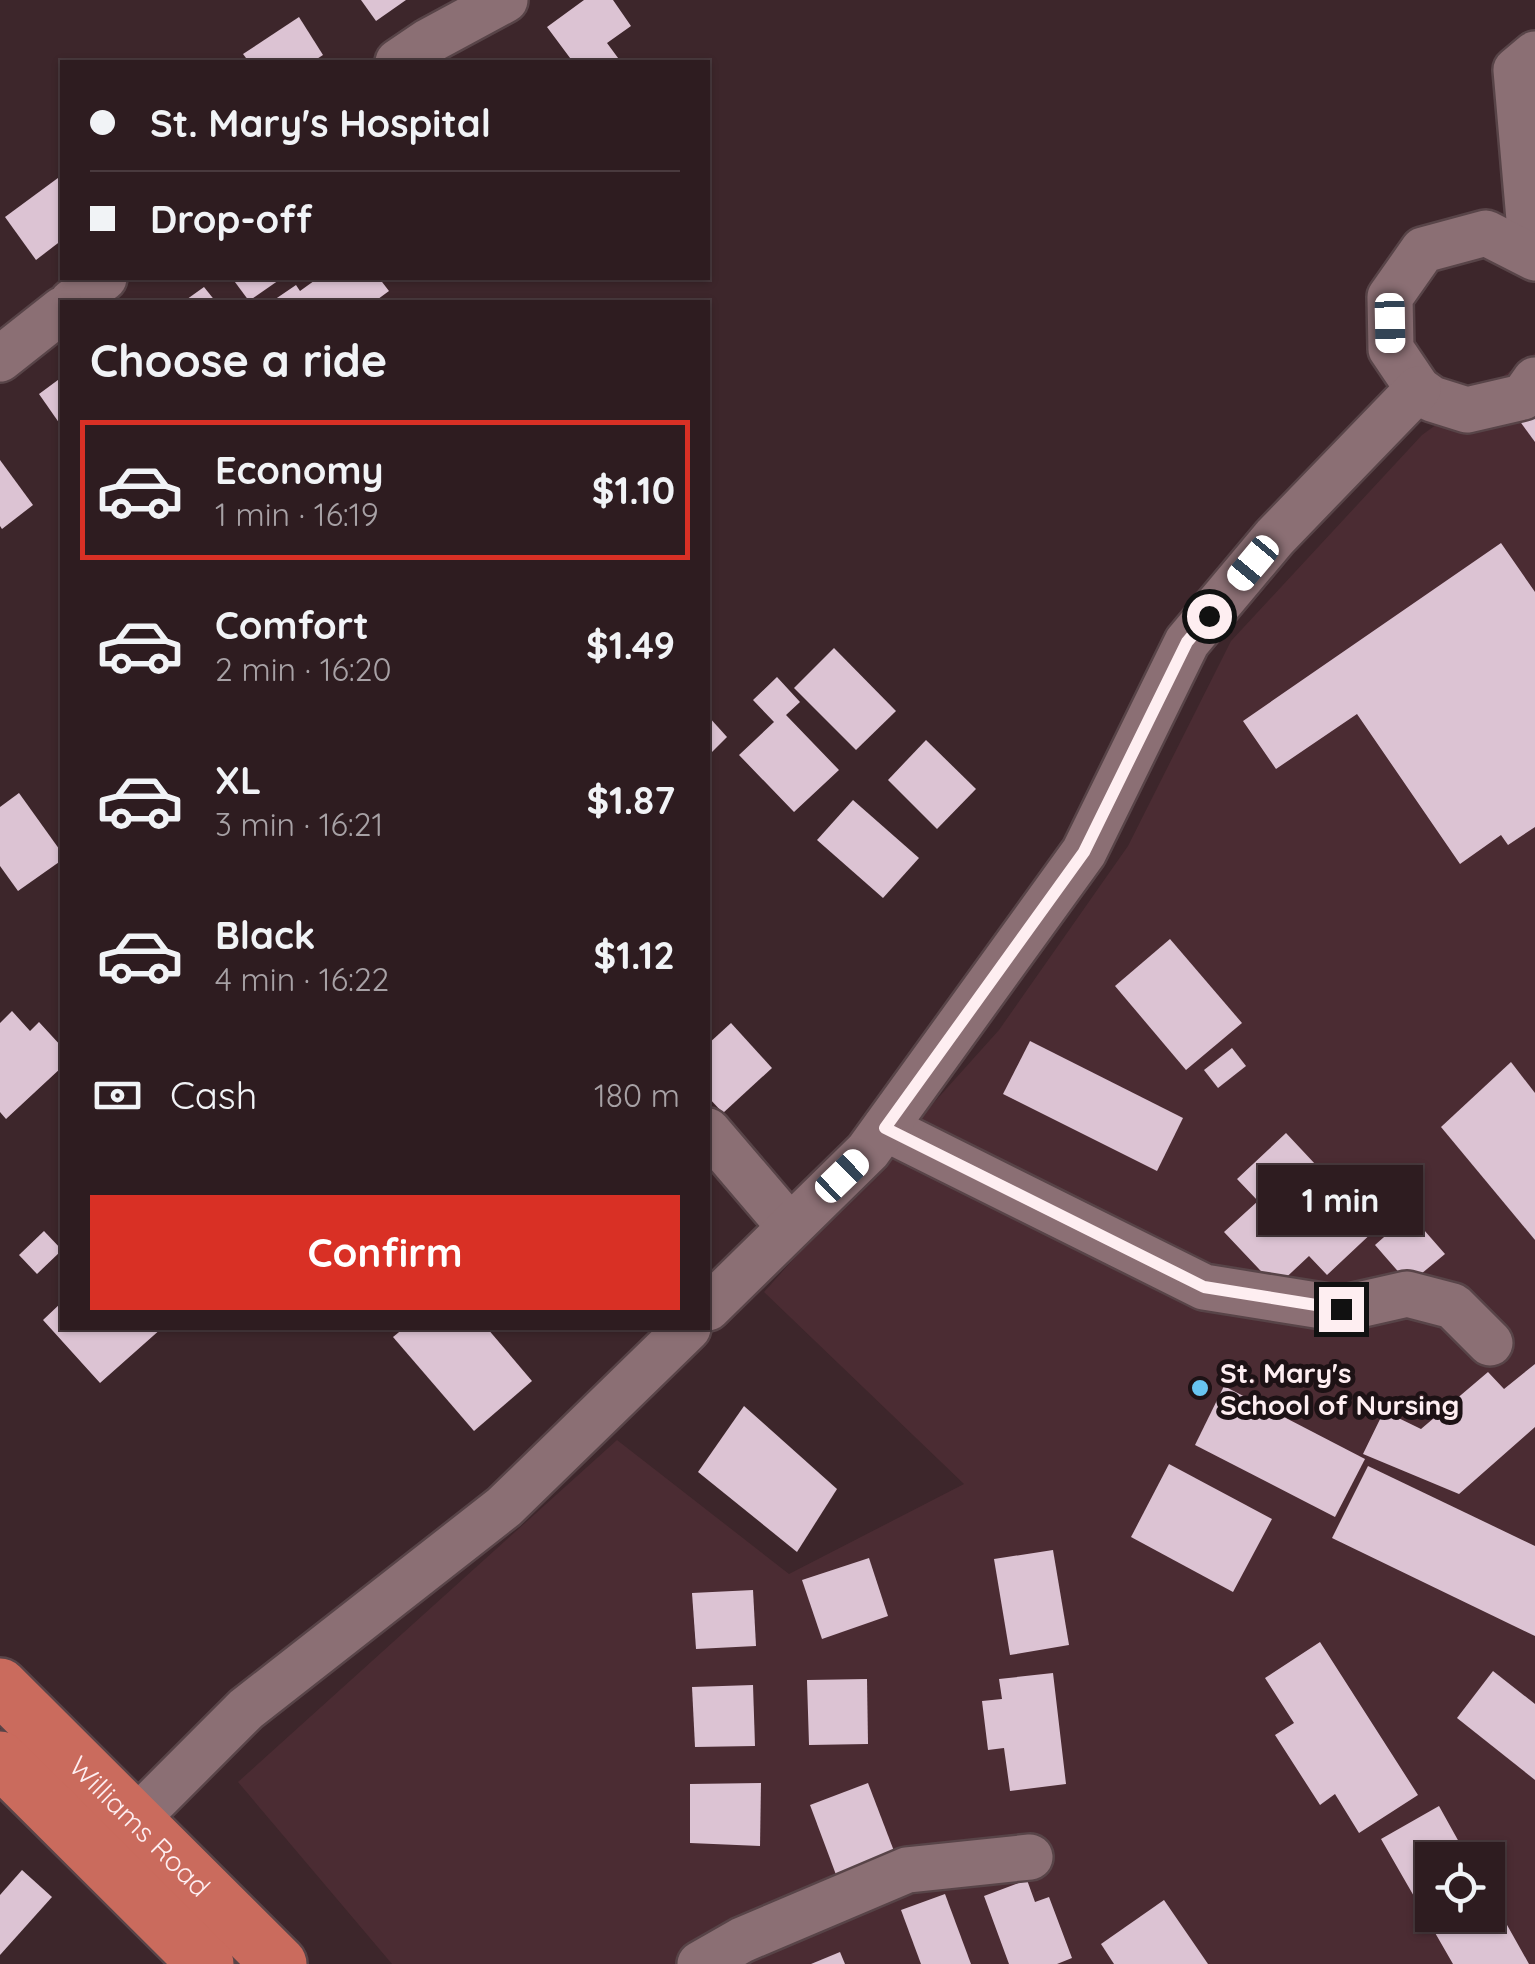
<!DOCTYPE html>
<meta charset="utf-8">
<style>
:root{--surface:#2e1c20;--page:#3a292d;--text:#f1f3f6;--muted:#a7a1a5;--line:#493a3e;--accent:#d93025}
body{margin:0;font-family:Quicksand,sans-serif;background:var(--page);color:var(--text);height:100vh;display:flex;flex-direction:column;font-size:38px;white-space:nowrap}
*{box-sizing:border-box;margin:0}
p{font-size:32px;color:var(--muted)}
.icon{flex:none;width:55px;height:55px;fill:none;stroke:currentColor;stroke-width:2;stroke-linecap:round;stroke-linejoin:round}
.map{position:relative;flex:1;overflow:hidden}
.side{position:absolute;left:60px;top:300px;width:650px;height:1030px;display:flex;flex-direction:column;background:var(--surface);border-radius:0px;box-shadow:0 2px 8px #0004,0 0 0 2px var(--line)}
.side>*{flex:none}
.guide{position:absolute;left:60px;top:60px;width:650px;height:220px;border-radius:0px;box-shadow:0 2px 8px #0004,0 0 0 2px var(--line);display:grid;align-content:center;height:220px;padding:0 30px;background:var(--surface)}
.fabs{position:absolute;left:1415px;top:1842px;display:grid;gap:20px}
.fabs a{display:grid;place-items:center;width:90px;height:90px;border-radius:0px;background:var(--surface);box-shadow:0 2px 8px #0004,0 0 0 2px var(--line);font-size:50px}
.end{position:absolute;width:45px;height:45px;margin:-22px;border:12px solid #feeef1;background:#111;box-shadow:0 0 0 5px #111}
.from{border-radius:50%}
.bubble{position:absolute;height:70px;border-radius:0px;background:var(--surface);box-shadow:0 2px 8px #0004,0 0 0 2px var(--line);font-size:32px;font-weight:700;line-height:70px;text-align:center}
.car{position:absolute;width:30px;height:60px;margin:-30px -15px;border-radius:12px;box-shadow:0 0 8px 2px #0007;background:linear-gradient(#fff 24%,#345 0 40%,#fff 0 76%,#345 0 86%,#fff 0)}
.guide b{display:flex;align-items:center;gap:35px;height:95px;font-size:38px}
.guide b+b{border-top:2px solid var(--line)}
.guide i{width:25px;height:25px;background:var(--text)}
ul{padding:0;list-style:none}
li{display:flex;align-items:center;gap:30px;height:140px;margin:0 20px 15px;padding:0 10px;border:5px solid transparent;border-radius:0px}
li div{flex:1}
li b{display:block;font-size:38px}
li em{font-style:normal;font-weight:700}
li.current{border-color:var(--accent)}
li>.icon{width:90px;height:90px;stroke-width:1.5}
h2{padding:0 30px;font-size:45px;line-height:120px}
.pay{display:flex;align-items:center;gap:25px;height:110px;padding:0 30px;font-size:38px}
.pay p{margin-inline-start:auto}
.action{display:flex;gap:20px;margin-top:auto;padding:20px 30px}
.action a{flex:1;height:115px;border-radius:0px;background:var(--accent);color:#fff;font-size:40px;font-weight:700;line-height:115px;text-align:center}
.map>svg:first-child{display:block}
.built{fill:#4b2c33;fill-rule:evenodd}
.building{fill:#dcc3d3}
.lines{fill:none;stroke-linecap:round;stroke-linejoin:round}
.minor-casing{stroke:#584448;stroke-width:50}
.major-casing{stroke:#584448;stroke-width:60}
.minor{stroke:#8b6f74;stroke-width:45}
.major{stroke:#ca6b5d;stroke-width:55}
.route{stroke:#feeef1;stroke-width:12}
.poi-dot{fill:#67c4f0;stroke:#1d1215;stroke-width:4}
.labels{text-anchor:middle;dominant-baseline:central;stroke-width:10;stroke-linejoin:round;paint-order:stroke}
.poi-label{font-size:28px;font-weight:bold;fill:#feeef1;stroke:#1d1215;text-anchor:start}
.street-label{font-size:28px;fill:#feeef1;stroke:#1d1215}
</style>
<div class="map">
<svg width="1535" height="1964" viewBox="0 0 1535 1964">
<rect width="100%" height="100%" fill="#3d262b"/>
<path class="built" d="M1535,353V1964H392L238,1782L617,1440L789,1574L964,1484L764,1292L999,1030L1128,846L1231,641L1422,435ZM1432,1860H1488V1915H1432Z"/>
<g class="building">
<polygon points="361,0 406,0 376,21"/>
<polygon points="584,0 613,0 631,26 607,43 621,62 573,62 547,27"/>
<polygon points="299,17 323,55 312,62 249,62 243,54"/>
<polygon points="62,175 62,240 36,260 5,217"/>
<polygon points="232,278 282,278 249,301"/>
<polygon points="318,278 379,278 389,291 374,302 271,302 296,285 300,291"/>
<polygon points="204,287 216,302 183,302"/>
<polygon points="62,377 62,427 39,394"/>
<polygon points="1535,408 1535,442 1519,420"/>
<polygon points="0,460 33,505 2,529 0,526"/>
<polygon points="1501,543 1535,592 1535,827 1508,845 1501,835 1460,864 1357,714 1276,769 1243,721"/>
<polygon points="834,648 896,711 856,750 794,688"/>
<polygon points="777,677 800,702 786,715 839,770 794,812 739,755 774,722 753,700"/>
<polygon points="708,716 727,737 708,756"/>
<polygon points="926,740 976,789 937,829 888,780"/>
<polygon points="19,793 62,853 62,860 18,891 0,866 0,807"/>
<polygon points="853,800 919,858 883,898 817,840"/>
<polygon points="1170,939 1242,1023 1186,1070 1115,986"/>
<polygon points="12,1011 30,1031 39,1022 62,1047 62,1067 6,1119 0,1112 0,1023"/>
<polygon points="731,1023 772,1068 723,1113 708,1097 708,1044"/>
<polygon points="1030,1041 1183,1118 1157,1171 1003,1094"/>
<polygon points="1232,1048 1246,1066 1218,1088 1204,1070"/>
<polygon points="1511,1062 1535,1093 1535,1240 1441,1127"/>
<polygon points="1286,1133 1376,1229 1327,1275 1309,1256 1276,1287 1224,1232 1258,1201 1237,1179"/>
<polygon points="1410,1214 1445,1254 1409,1284 1375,1245"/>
<polygon points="44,1231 62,1250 37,1274 19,1255"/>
<polygon points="62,1302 62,1328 162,1328 100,1383 43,1320"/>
<polygon points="404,1328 487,1328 532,1381 474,1431 393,1337"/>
<polygon points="1535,1364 1535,1427 1459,1494 1363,1454 1384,1411 1421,1429 1488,1372 1504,1389"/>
<polygon points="1224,1386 1365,1459 1335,1517 1195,1445"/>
<polygon points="744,1406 837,1489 797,1552 698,1472"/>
<polygon points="1169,1464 1272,1519 1233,1592 1131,1537"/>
<polygon points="1368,1466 1535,1546 1535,1636 1332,1538"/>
<polygon points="1053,1550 1069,1645 1010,1655 994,1559"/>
<polygon points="869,1558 888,1616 822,1639 802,1580"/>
<polygon points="753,1590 756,1646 696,1649 692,1593"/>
<polygon points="1320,1642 1418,1795 1359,1833 1335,1794 1320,1805 1275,1735 1294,1723 1265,1678"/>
<polygon points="1493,1671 1535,1704 1535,1780 1457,1718"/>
<polygon points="1053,1673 1066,1784 1010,1791 1004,1748 988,1750 982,1701 1002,1699 999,1679"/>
<polygon points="867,1679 868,1744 809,1745 807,1680"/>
<polygon points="753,1685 755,1746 695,1747 692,1687"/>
<polygon points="761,1783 760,1846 690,1843 690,1784"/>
<polygon points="868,1783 897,1859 838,1880 810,1805"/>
<polygon points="1439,1806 1469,1860 1432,1860 1432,1915 1488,1915 1488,1891 1529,1964 1453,1964 1381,1839"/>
<polygon points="22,1870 52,1897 0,1955 0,1895"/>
<polygon points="1027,1880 1035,1902 1049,1897 1072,1958 1057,1964 1009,1964 984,1896"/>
<polygon points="945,1894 971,1964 921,1964 901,1910"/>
<polygon points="1164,1900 1208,1964 1114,1964 1101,1944"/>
<polygon points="840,1952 845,1964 811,1964"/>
</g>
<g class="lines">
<g class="minor-casing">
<g id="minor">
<polyline points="398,62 429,41 505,0"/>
<polyline points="1532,254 1516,70 1535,54"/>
<polyline points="1535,258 1486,233 1423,250 1390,297 1391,349 1418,389 1432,399 1467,410 1523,397 1535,380"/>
<polyline points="72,302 104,278"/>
<polyline points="0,359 62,310"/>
<polyline points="885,1128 1204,1287 1341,1309 1407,1294 1453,1306 1490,1343"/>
<polyline points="708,1131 790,1227"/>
<polyline points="708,1308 868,1151 1084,852 1187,642 1275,537 1418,389"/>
<polyline points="135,1820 246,1709 504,1507 688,1328"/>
<polyline points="700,1964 742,1940 907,1870 1030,1857"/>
</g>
</g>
<g class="major-casing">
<g id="major">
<path id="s1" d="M0,1686L279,1964"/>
<polyline points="0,1759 206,1964"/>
</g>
</g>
<use href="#minor" class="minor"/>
<use href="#major" class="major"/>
</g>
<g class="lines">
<polyline class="route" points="1209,616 1187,642 1084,852 885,1128 1204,1287 1341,1309"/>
</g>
<circle class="poi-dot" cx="1200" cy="1388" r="10"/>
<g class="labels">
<g class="poi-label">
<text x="1220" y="1372">St. Mary's<tspan x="1220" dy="32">School of Nursing</tspan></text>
</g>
<g class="street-label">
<text stroke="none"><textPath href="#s1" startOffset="198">Williams Road</textPath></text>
</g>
</g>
</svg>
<div class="fabs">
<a><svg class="icon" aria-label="locate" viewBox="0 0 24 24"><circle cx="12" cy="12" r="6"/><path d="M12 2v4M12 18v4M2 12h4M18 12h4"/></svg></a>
</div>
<i class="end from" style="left:1209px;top:616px"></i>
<i class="end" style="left:1341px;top:1309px"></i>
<div class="bubble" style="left:1258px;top:1165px;width:165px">1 min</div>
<i class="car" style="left:1390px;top:323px;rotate:179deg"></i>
<i class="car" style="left:1253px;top:563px;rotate:220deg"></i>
<i class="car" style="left:842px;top:1176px;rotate:46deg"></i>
<div class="guide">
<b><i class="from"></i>St. Mary's Hospital</b>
<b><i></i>Drop-off</b>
</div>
<section class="side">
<h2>Choose a ride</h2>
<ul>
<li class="current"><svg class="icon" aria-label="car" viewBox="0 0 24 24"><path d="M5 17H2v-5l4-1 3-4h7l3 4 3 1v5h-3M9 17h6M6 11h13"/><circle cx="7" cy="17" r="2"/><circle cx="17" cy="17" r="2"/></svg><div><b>Economy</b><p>1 min · 16:19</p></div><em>$1.10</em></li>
<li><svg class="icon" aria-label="car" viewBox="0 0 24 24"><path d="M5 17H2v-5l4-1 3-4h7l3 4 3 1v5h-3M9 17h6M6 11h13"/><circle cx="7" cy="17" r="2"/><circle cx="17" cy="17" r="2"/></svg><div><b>Comfort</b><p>2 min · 16:20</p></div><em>$1.49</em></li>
<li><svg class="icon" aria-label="car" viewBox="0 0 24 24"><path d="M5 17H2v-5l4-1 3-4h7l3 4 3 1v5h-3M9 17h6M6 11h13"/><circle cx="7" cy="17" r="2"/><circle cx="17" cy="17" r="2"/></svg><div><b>XL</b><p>3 min · 16:21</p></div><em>$1.87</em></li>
<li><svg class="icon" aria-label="car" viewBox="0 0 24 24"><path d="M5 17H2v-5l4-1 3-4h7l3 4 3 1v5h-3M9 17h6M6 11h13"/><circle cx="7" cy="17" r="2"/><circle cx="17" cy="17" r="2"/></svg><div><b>Black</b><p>4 min · 16:22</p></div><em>$1.12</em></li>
</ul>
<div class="pay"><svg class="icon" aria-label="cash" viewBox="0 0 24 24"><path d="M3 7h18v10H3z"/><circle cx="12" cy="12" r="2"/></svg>Cash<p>180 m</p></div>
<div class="action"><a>Confirm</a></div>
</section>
</div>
